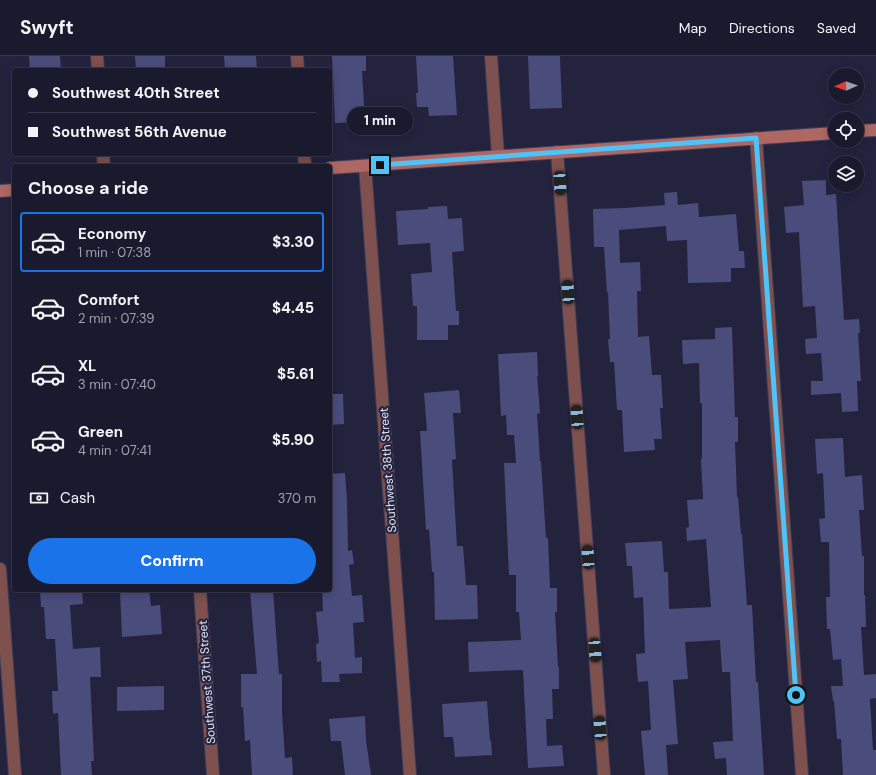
<!DOCTYPE html>
<meta charset="utf-8">
<style>
:root{--surface:#1a1a2e;--page:#27273a;--text:#f1f3f6;--muted:#9fa1aa;--line:#38384a;--accent:#1a73e8}
body{margin:0;font-family:"DM Sans",sans-serif;background:var(--page);color:var(--text);height:100vh;display:flex;flex-direction:column;font-size:15px;white-space:nowrap}
*{box-sizing:border-box;margin:0}
p{font-size:13px;color:var(--muted)}
.icon{flex:none;width:22px;height:22px;fill:none;stroke:currentColor;stroke-width:2;stroke-linecap:round;stroke-linejoin:round}
.map{position:relative;flex:1;overflow:hidden}
.panel{position:absolute;left:12px;top:108px;width:320px;height:428px;display:flex;flex-direction:column;background:var(--surface);border-radius:4px;box-shadow:0 2px 10px #0003,0 0 0 1px var(--line)}
.panel>*{flex:none}
.top-card{position:absolute;left:12px;top:12px;width:320px;height:88px;border-radius:4px;box-shadow:0 2px 10px #0003,0 0 0 1px var(--line);display:grid;align-content:center;height:88px;padding:0 16px;background:var(--surface)}
.needle{width:26px;rotate:268deg}
.fabs{position:absolute;left:828px;top:12px;display:grid;gap:8px}
.fabs a{display:grid;place-items:center;width:36px;height:36px;border-radius:50%;background:var(--surface);box-shadow:0 2px 10px #0003,0 0 0 1px var(--line);font-size:20px}
.end{position:absolute;width:18px;height:18px;margin:-9px;border:5px solid #4fc3f7;background:#111;box-shadow:0 0 0 2px #111}
.from{border-radius:50%}
.bubble{position:absolute;height:28px;border-radius:14px;background:var(--surface);box-shadow:0 2px 10px #0003,0 0 0 1px var(--line);font-size:13px;font-weight:800;line-height:28px;text-align:center}
.car{position:absolute;width:12px;height:24px;margin:-12px -6px;border-radius:5px;box-shadow:0 0 3px 1px #0007;background:linear-gradient(#222 24%,#8ab4d8 0 40%,#222 0 76%,#8ab4d8 0 86%,#222 0)}
.top-card b{display:flex;align-items:center;gap:14px;height:38px;font-size:15px}
.top-card b+b{border-top:1px solid var(--line)}
.top-card i{width:10px;height:10px;background:var(--text)}
ul{padding:0;list-style:none}
li{display:flex;align-items:center;gap:12px;height:60px;margin:0 8px 6px;padding:0 8px;border:2px solid transparent;border-radius:4px}
li div{flex:1}
li b{display:block;font-size:15px}
li em{font-style:normal;font-weight:800}
li.selected{border-color:var(--accent)}
li>.icon{width:36px;height:36px;stroke-width:1.5}
h2{padding:0 16px;font-size:18px;line-height:48px}
.pay{display:flex;align-items:center;gap:10px;height:44px;padding:0 16px;font-size:15px}
.pay p{margin-inline-start:auto}
.primary-button{display:flex;gap:8px;margin-top:auto;padding:8px 16px}
.primary-button a{flex:1;height:46px;border-radius:24px;background:var(--accent);color:#fff;font-size:16px;font-weight:800;line-height:46px;text-align:center}
header{display:flex;align-items:center;gap:24px;box-sizing:border-box;height:56px;padding:0 20px;background:var(--surface);border-bottom:1px solid var(--line)}
header strong{font-size:19px}
nav{display:flex;gap:22px;margin-inline-start:auto;font-size:14px}
.map>svg:first-child{display:block}
.building{fill:#4a4c7c}
.lines{fill:none;stroke-linecap:round;stroke-linejoin:round}
.street-casing{stroke:#3e3e58;stroke-width:14}
.secondary-casing{stroke:#3e3e58;stroke-width:14}
.street{stroke:#7e504e;stroke-width:12}
.secondary{stroke:#af6763;stroke-width:12}
.route{stroke:#4fc3f7;stroke-width:5}
.labels{text-anchor:middle;dominant-baseline:central;stroke-width:4;stroke-linejoin:round;paint-order:stroke}
.street-label{font-size:12px;fill:#e5e6f8;stroke:#23233e}
</style>
<header>
<strong>Swyft</strong>
<nav><a>Map</a><a>Directions</a><a>Saved</a></nav>
</header>
<div class="map">
<svg width="876" height="719" viewBox="0 0 876 719">
<rect width="100%" height="100%" fill="#23233e"/>
<g class="building">
<polygon points="29,0 60,0 61,14 30,14"/>
<polygon points="135,0 165,0 165,14 136,14"/>
<polygon points="224,0 256,0 257,14 225,14"/>
<polygon points="332,0 366,0 366,15 362,15 365,66 335,67"/>
<polygon points="416,0 453,0 457,59 429,60 428,51 417,51 416,37 418,37"/>
<polygon points="528,0 560,0 562,52 530,53"/>
<polygon points="826,124 826,139 836,138 844,264 859,263 860,277 858,277 861,325 857,325 858,355 842,356 841,337 811,339 811,325 823,325 821,297 806,298 805,283 817,282 815,250 803,251 799,176 786,177 784,151 804,149 802,125"/>
<polygon points="677,136 678,149 698,147 699,161 736,158 739,195 744,195 745,212 731,212 731,226 688,227 687,184 667,185 666,170 619,174 620,207 640,206 641,235 637,235 638,281 649,280 652,319 661,319 663,352 660,352 662,383 654,383 655,394 624,396 622,354 617,354 614,306 610,306 608,283 610,283 608,236 607,237 604,191 594,191 593,153 625,152 665,149 664,137"/>
<polygon points="447,150 448,163 462,162 464,195 452,196 456,255 459,255 459,269 448,269 448,284 417,284 417,250 413,250 411,218 432,216 430,187 398,189 396,155 428,153 428,151"/>
<polygon points="732,271 735,361 738,361 738,386 735,386 737,441 738,441 741,478 742,478 747,549 752,549 756,626 758,626 764,719 727,719 726,702 715,703 713,686 733,685 730,616 722,616 720,584 685,586 688,623 673,624 678,688 666,689 668,719 645,719 641,675 651,674 648,625 638,626 636,598 645,597 643,541 634,542 632,510 627,510 625,487 662,485 664,516 668,516 669,553 711,551 706,483 687,485 686,472 689,471 687,444 703,443 701,403 702,403 702,347 700,347 699,307 683,308 682,284 715,283 715,272"/>
<polygon points="537,296 538,320 537,320 540,357 537,358 540,405 541,405 546,482 548,482 550,532 557,532 557,556 555,556 558,611 559,611 559,633 552,633 553,663 546,663 547,690 562,689 564,710 528,712 523,614 469,616 468,586 521,584 519,556 516,556 516,519 509,519 504,407 516,407 514,379 507,379 506,359 501,360 498,298"/>
<polygon points="459,334 461,357 453,357 456,403 452,404 457,490 463,490 466,529 477,529 478,563 435,564 434,516 432,516 429,473 426,474 420,375 427,375 424,337"/>
<polygon points="330,338 343,338 344,368 330,369"/>
<polygon points="843,382 845,421 862,419 864,454 859,454 862,500 864,500 864,539 865,539 866,571 861,571 864,619 876,618 876,642 870,643 873,694 876,694 876,719 843,719 841,683 837,683 834,645 833,645 831,630 843,630 841,603 833,604 830,573 827,573 826,541 830,541 829,486 821,486 819,463 825,462 823,417 817,418 815,383"/>
<polygon points="345,417 347,444 348,495 352,494 354,508 349,509 352,540 362,539 364,566 353,567 355,602 362,601 362,617 339,618 340,626 322,626 321,605 317,606 316,588 319,587 316,556 323,555 322,534 330,534 330,418"/>
<polygon points="40,534 82,534 83,548 70,549 73,593 100,591 101,621 90,621 94,705 91,705 92,719 61,719 58,657 53,658 52,635 58,635 55,583 46,583 44,551 41,551"/>
<polygon points="120,534 149,534 151,550 160,549 162,578 122,581"/>
<polygon points="250,534 273,534 279,618 282,618 282,656 285,702 292,701 293,719 252,719 250,684 245,685 243,651 241,651 241,618 257,618"/>
<polygon points="164,630 164,654 117,655 117,631"/>
<polygon points="487,645 490,685 491,684 492,699 455,701 453,681 444,681 442,648"/>
<polygon points="365,660 366,684 371,719 345,719 341,685 331,685 329,663"/>
</g>
<g class="lines">
<g class="street-casing">
<g id="street">
<polyline points="97,0 98,14"/>
<polyline points="297,0 298,14"/>
<polyline points="491,0 498,100"/>
<polyline points="756,82 802,719"/>
<polyline points="557,96 604,719"/>
<polyline points="103,98 104,110"/>
<polyline points="304,98 305,110"/>
<polyline points="365,110 410,719"/>
<polyline points="0,513 15,719"/>
<polyline points="200,534 213,719"/>
</g>
</g>
<g class="secondary-casing">
<g id="secondary">
<polyline points="857,75 876,74"/>
<polyline points="330,112 835,77"/>
<polyline points="0,135 14,134"/>
</g>
</g>
<use href="#street" class="street"/>
<use href="#secondary" class="secondary"/>
</g>
<g class="lines">
<polyline class="route" points="380,109 756,82 796,639"/>
</g>
<g class="labels">
<g class="street-label">
<text transform="translate(388 414) rotate(-94)">Southwest 38th Street</text>
<text transform="translate(207 626) rotate(-94)">Southwest 37th Street</text>
</g>
</g>
</svg>
<div class="fabs">
<a><svg class="needle" viewBox="-14 -14 28 28"><path d="M0-13l5 13h-10z" fill="#e53935"/><path d="M0 13l5-13h-10z" fill="#9fa1aa"/></svg></a>
<a><svg class="icon" aria-label="locate" viewBox="0 0 24 24"><circle cx="12" cy="12" r="6"/><path d="M12 2v4M12 18v4M2 12h4M18 12h4"/></svg></a>
<a><svg class="icon" aria-label="layers" viewBox="0 0 24 24"><path d="M12 4l9 5-9 5-9-5zM3 14l9 5 9-5"/></svg></a>
</div>
<i class="end from" style="left:796px;top:639px"></i>
<i class="end" style="left:380px;top:109px"></i>
<div class="bubble" style="left:347px;top:51px;width:66px">1 min</div>
<i class="car" style="left:560px;top:127px;rotate:176deg"></i>
<i class="car" style="left:568px;top:236px;rotate:356deg"></i>
<i class="car" style="left:577px;top:361px;rotate:356deg"></i>
<i class="car" style="left:588px;top:501px;rotate:356deg"></i>
<i class="car" style="left:595px;top:594px;rotate:176deg"></i>
<i class="car" style="left:600px;top:672px;rotate:356deg"></i>
<div class="top-card">
<b><i class="from"></i>Southwest 40th Street</b>
<b><i></i>Southwest 56th Avenue</b>
</div>
<section class="panel">
<h2>Choose a ride</h2>
<ul>
<li class="selected"><svg class="icon" aria-label="car" viewBox="0 0 24 24"><path d="M5 17H2v-5l4-1 3-4h7l3 4 3 1v5h-3M9 17h6M6 11h13"/><circle cx="7" cy="17" r="2"/><circle cx="17" cy="17" r="2"/></svg><div><b>Economy</b><p>1 min · 07:38</p></div><em>$3.30</em></li>
<li><svg class="icon" aria-label="car" viewBox="0 0 24 24"><path d="M5 17H2v-5l4-1 3-4h7l3 4 3 1v5h-3M9 17h6M6 11h13"/><circle cx="7" cy="17" r="2"/><circle cx="17" cy="17" r="2"/></svg><div><b>Comfort</b><p>2 min · 07:39</p></div><em>$4.45</em></li>
<li><svg class="icon" aria-label="car" viewBox="0 0 24 24"><path d="M5 17H2v-5l4-1 3-4h7l3 4 3 1v5h-3M9 17h6M6 11h13"/><circle cx="7" cy="17" r="2"/><circle cx="17" cy="17" r="2"/></svg><div><b>XL</b><p>3 min · 07:40</p></div><em>$5.61</em></li>
<li><svg class="icon" aria-label="car" viewBox="0 0 24 24"><path d="M5 17H2v-5l4-1 3-4h7l3 4 3 1v5h-3M9 17h6M6 11h13"/><circle cx="7" cy="17" r="2"/><circle cx="17" cy="17" r="2"/></svg><div><b>Green</b><p>4 min · 07:41</p></div><em>$5.90</em></li>
</ul>
<div class="pay"><svg class="icon" aria-label="cash" viewBox="0 0 24 24"><path d="M3 7h18v10H3z"/><circle cx="12" cy="12" r="2"/></svg>Cash<p>370 m</p></div>
<div class="primary-button"><a>Confirm</a></div>
</section>
</div>
